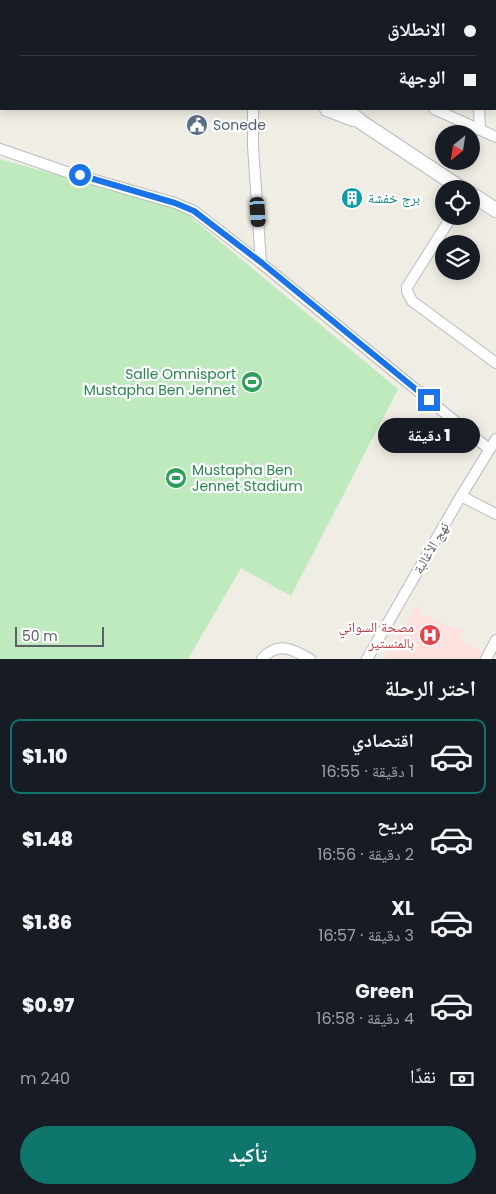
<!DOCTYPE html>
<html lang="ar">
<meta charset="utf-8">
<style>
:root{--surface:#171b24;--page:#20242c;--text:#f1f3f6;--muted:#9ea1a6;--line:#363941;--accent:#0f766e}
body{margin:0;font-family:Poppins,"Noto Naskh Arabic",sans-serif;background:var(--page);color:var(--text);direction:rtl;height:100vh;display:flex;flex-direction:column;font-size:19px;white-space:nowrap}
*{box-sizing:border-box;margin:0}
p{font-size:16px;color:var(--muted)}
.icon{flex:none;width:28px;height:28px;fill:none;stroke:currentColor;stroke-width:2;stroke-linecap:round;stroke-linejoin:round}
.map{position:relative;height:659px;overflow:hidden;direction:ltr}
.details{display:flex;flex-direction:column;background:var(--surface);flex:1}
.details>*{flex:none}
.banner{position:absolute;left:0px;top:0px;width:496px;height:110px;box-shadow:0 2px 12px #0003;direction:rtl;display:grid;align-content:center;height:110px;padding:0 20px;background:var(--surface)}
.needle{width:32px;rotate:210deg}
.buttons{position:absolute;left:435px;top:125px;display:grid;gap:10px}
.buttons a{display:grid;place-items:center;width:45px;height:45px;border-radius:50%;background:var(--surface);box-shadow:0 2px 12px #0003;font-size:25px}
.scale{position:absolute;left:15px;bottom:12px;width:89px;box-sizing:border-box;padding-left:5px;border:2px solid #5c6066;border-top:0;font-size:14px;line-height:18px;white-space:nowrap;color:#5c6066;-webkit-text-stroke:4px #fff;paint-order:stroke}
.end{position:absolute;width:22px;height:22px;margin:-11px;border:6px solid #1a73e8;background:#fff;box-shadow:0 0 0 2px #fff}
.from{border-radius:50%}
.bubble{position:absolute;height:35px;border-radius:18px;background:var(--surface);box-shadow:0 2px 12px #0003;font-size:16px;font-weight:800;line-height:35px;text-align:center;direction:rtl}
.car{position:absolute;width:15px;height:30px;margin:-15px -8px;border-radius:6px;box-shadow:0 0 4px 1px #0007;background:linear-gradient(#222 24%,#8ab4d8 0 40%,#222 0 76%,#8ab4d8 0 86%,#222 0)}
.banner b{display:flex;align-items:center;gap:18px;height:48px;font-size:19px}
.banner b+b{border-top:1px solid var(--line)}
.banner i{width:12px;height:12px;background:var(--text)}
ul{padding:0;list-style:none}
li{display:flex;align-items:center;gap:15px;height:75px;margin:0 10px 8px;padding:0 10px;border:2px solid transparent;border-radius:10px}
li div{flex:1}
li b{display:block;font-size:19px}
li em{font-style:normal;font-weight:800}
li.active{border-color:var(--accent)}
li>.icon{width:45px;height:45px;stroke-width:1.5}
h2{padding:0 20px;font-size:22px;line-height:60px}
.pay{display:flex;align-items:center;gap:12px;height:55px;padding:0 20px;font-size:19px}
.pay p{margin-inline-start:auto}
.button{display:flex;gap:10px;margin-top:auto;padding:10px 20px}
.button a{flex:1;height:58px;border-radius:30px;background:var(--accent);color:#fff;font-size:20px;font-weight:800;line-height:58px;text-align:center}
.map>svg:first-child{display:block}
.medical{fill:#fee2df}
.pitch{fill:#beeabe}
.lines{fill:none;stroke-linecap:round;stroke-linejoin:round}
.street-casing{stroke:#b9bcc1;stroke-width:12}
.secondary-casing{stroke:#b9bdc3;stroke-width:16}
.street{stroke:#fff;stroke-width:10}
.secondary{stroke:#fff;stroke-width:14}
.route{stroke:#1a73e8;stroke-width:6}
.labels{text-anchor:middle;dominant-baseline:central;stroke-width:4.5;stroke-linejoin:round;paint-order:stroke}
.service-label{font-size:14px;fill:#4e5e75;stroke:#fff;text-anchor:start}
.culture-label{font-size:14px;fill:#0d838f;stroke:#fff;text-anchor:start}
.leisure-label{font-size:14px;fill:#27864d;stroke:#fff;text-anchor:end}
.street-label{font-size:14px;fill:#5c6066;stroke:#fff}
.health-label{font-size:14px;fill:#be3a42;stroke:#fff;text-anchor:end}
</style>
<div class="map">
<svg width="496" height="659" viewBox="0 0 496 659">
<rect width="100%" height="100%" fill="#f0ede4"/>
<polygon class="medical" points="417,604 422,615 464,631 459,638 484,654 481,659 384,659"/>
<polygon class="pitch" points="0,159 182,210 398,389 291,596 241,568 188,659 0,659"/>
<g class="lines">
<g class="street-casing">
<g id="street">
<polyline points="286,0 287,1"/>
<polyline points="321,0 323,1"/>
<polyline points="381,0 381,1"/>
<polyline points="305,1 307,0"/>
<polyline points="331,1 332,0"/>
<polyline points="443,1 458,0"/>
<polyline points="478,1 478,0"/>
<polyline points="0,15 1,15"/>
<polyline points="495,32 496,32"/>
<polyline points="0,68 1,66"/>
<polyline points="253,109 253,146 261,263"/>
<polyline points="434,109 496,137"/>
<polyline points="479,109 480,130"/>
<polyline points="0,149 64,171 175,203 194,211 261,263 489,449"/>
<polyline points="452,216 407,287 407,291 412,301 496,363"/>
<polyline points="461,496 496,514"/>
<path d="M262,659C277,641 293,649 310,659"/>
<polyline points="367,659 461,496 496,439"/>
<polyline points="486,659 496,640"/>
</g>
</g>
<g class="secondary-casing">
<g id="secondary">
<polyline points="232,0 234,1"/>
<polyline points="327,109 353,119"/>
<polyline points="345,109 361,122 462,189"/>
<polyline points="471,194 496,210"/>
</g>
</g>
<use href="#street" class="street"/>
<use href="#secondary" class="secondary"/>
</g>
<g class="lines">
<polyline class="route" points="80,175 175,203 194,211 262,263 429,400"/>
</g>
<defs>
<g id="civic-disc" transform="scale(1.125)"><circle r="9.5" fill="#5c6f8a" stroke="#fff"/><path d="M-.6-6.5H3V-4.5H.6V-3L4-1V1h2V6H-6V1h2V-1L-.6-3ZM-1.2 2.5V6h2.4V2.5Z" fill="#fff"/></g>
<g id="building-disc" transform="scale(1.125)"><circle r="9.5" fill="#0f9aa8" stroke="#fff"/><path d="M-4-6H4V6H1V3H-1V6H-4ZM-2.5-4.3h1.7v1.8h-1.7ZM.8-4.3h1.7v1.8H.8ZM-2.5-1h1.7V.8h-1.7ZM.8-1h1.7V.8H.8Z" fill="#fff"/></g>
<g id="stadium-disc" transform="scale(1.125)"><circle r="9.5" fill="#2e9e5b" stroke="#fff"/><path d="M0-5a6.5 5 0 1 0 0 10a6.5 5 0 1 0 0-10ZM-3.5-1.8h7v3.6h-7Z" fill="#fff"/></g>
<g id="hospital-disc" transform="scale(1.125)"><circle r="9.5" fill="#e0444e" stroke="#fff"/><path d="M-5-5h3v3.5h4V-5h3V5h-3V1.5h-4V5h-3Z" fill="#fff"/></g>
</defs>
<g fill-rule="evenodd">
<use href="#civic-disc" x="197" y="125"/>
<use href="#building-disc" x="352" y="198"/>
<use href="#stadium-disc" x="252" y="382"/>
<use href="#stadium-disc" x="176" y="478"/>
<use href="#hospital-disc" x="430" y="635"/>
</g>
<g class="labels">
<g class="service-label">
<text x="213" y="125">Sonede</text>
</g>
<g class="culture-label">
<text x="368" y="198">برج خفشة</text>
</g>
<g class="leisure-label">
<text x="236" y="374">Salle Omnisport<tspan x="236" dy="16">Mustapha Ben Jennet</tspan></text>
<text x="192" y="470" text-anchor="start">Mustapha Ben<tspan x="192" dy="16">Jennet Stadium</tspan></text>
</g>
<g class="street-label">
<text transform="translate(431 548) rotate(-60)">نهج الأغالبة</text>
</g>
<g class="health-label">
<text x="414" y="627">مصحة السواني<tspan x="414" dy="16">بالمنستير</tspan></text>
</g>
</g>
</svg>
<div class="buttons">
<a><svg class="needle" viewBox="-14 -14 28 28"><path d="M0-13l5 13h-10z" fill="#e53935"/><path d="M0 13l5-13h-10z" fill="#9ea1a6"/></svg></a>
<a><svg class="icon" aria-label="locate" viewBox="0 0 24 24"><circle cx="12" cy="12" r="6"/><path d="M12 2v4M12 18v4M2 12h4M18 12h4"/></svg></a>
<a><svg class="icon" aria-label="layers" viewBox="0 0 24 24"><path d="M12 4l9 5-9 5-9-5zM3 14l9 5 9-5"/></svg></a>
</div>
<div class="scale">50 m</div>
<i class="end from" style="left:80px;top:175px"></i>
<i class="end" style="left:429px;top:400px"></i>
<div class="bubble" style="left:378px;top:418px;width:102px">1 دقيقة</div>
<i class="car" style="left:258px;top:212px;rotate:176deg"></i>
<div class="banner">
<b><i class="from"></i>الانطلاق</b>
<b><i></i>الوجهة</b>
</div>
</div>
<section class="details">
<h2>اختر الرحلة</h2>
<ul>
<li class="active"><svg class="icon" aria-label="car" viewBox="0 0 24 24"><path d="M5 17H2v-5l4-1 3-4h7l3 4 3 1v5h-3M9 17h6M6 11h13"/><circle cx="7" cy="17" r="2"/><circle cx="17" cy="17" r="2"/></svg><div><b>اقتصادي</b><p>1 دقيقة · 16:55</p></div><em>$1.10</em></li>
<li><svg class="icon" aria-label="car" viewBox="0 0 24 24"><path d="M5 17H2v-5l4-1 3-4h7l3 4 3 1v5h-3M9 17h6M6 11h13"/><circle cx="7" cy="17" r="2"/><circle cx="17" cy="17" r="2"/></svg><div><b>مريح</b><p>2 دقيقة · 16:56</p></div><em>$1.48</em></li>
<li><svg class="icon" aria-label="car" viewBox="0 0 24 24"><path d="M5 17H2v-5l4-1 3-4h7l3 4 3 1v5h-3M9 17h6M6 11h13"/><circle cx="7" cy="17" r="2"/><circle cx="17" cy="17" r="2"/></svg><div><b>XL</b><p>3 دقيقة · 16:57</p></div><em>$1.86</em></li>
<li><svg class="icon" aria-label="car" viewBox="0 0 24 24"><path d="M5 17H2v-5l4-1 3-4h7l3 4 3 1v5h-3M9 17h6M6 11h13"/><circle cx="7" cy="17" r="2"/><circle cx="17" cy="17" r="2"/></svg><div><b>Green</b><p>4 دقيقة · 16:58</p></div><em>$0.97</em></li>
</ul>
<div class="pay"><svg class="icon" aria-label="cash" viewBox="0 0 24 24"><path d="M3 7h18v10H3z"/><circle cx="12" cy="12" r="2"/></svg>نقدًا<p>240 m</p></div>
<div class="button"><a>تأكيد</a></div>
</section>
